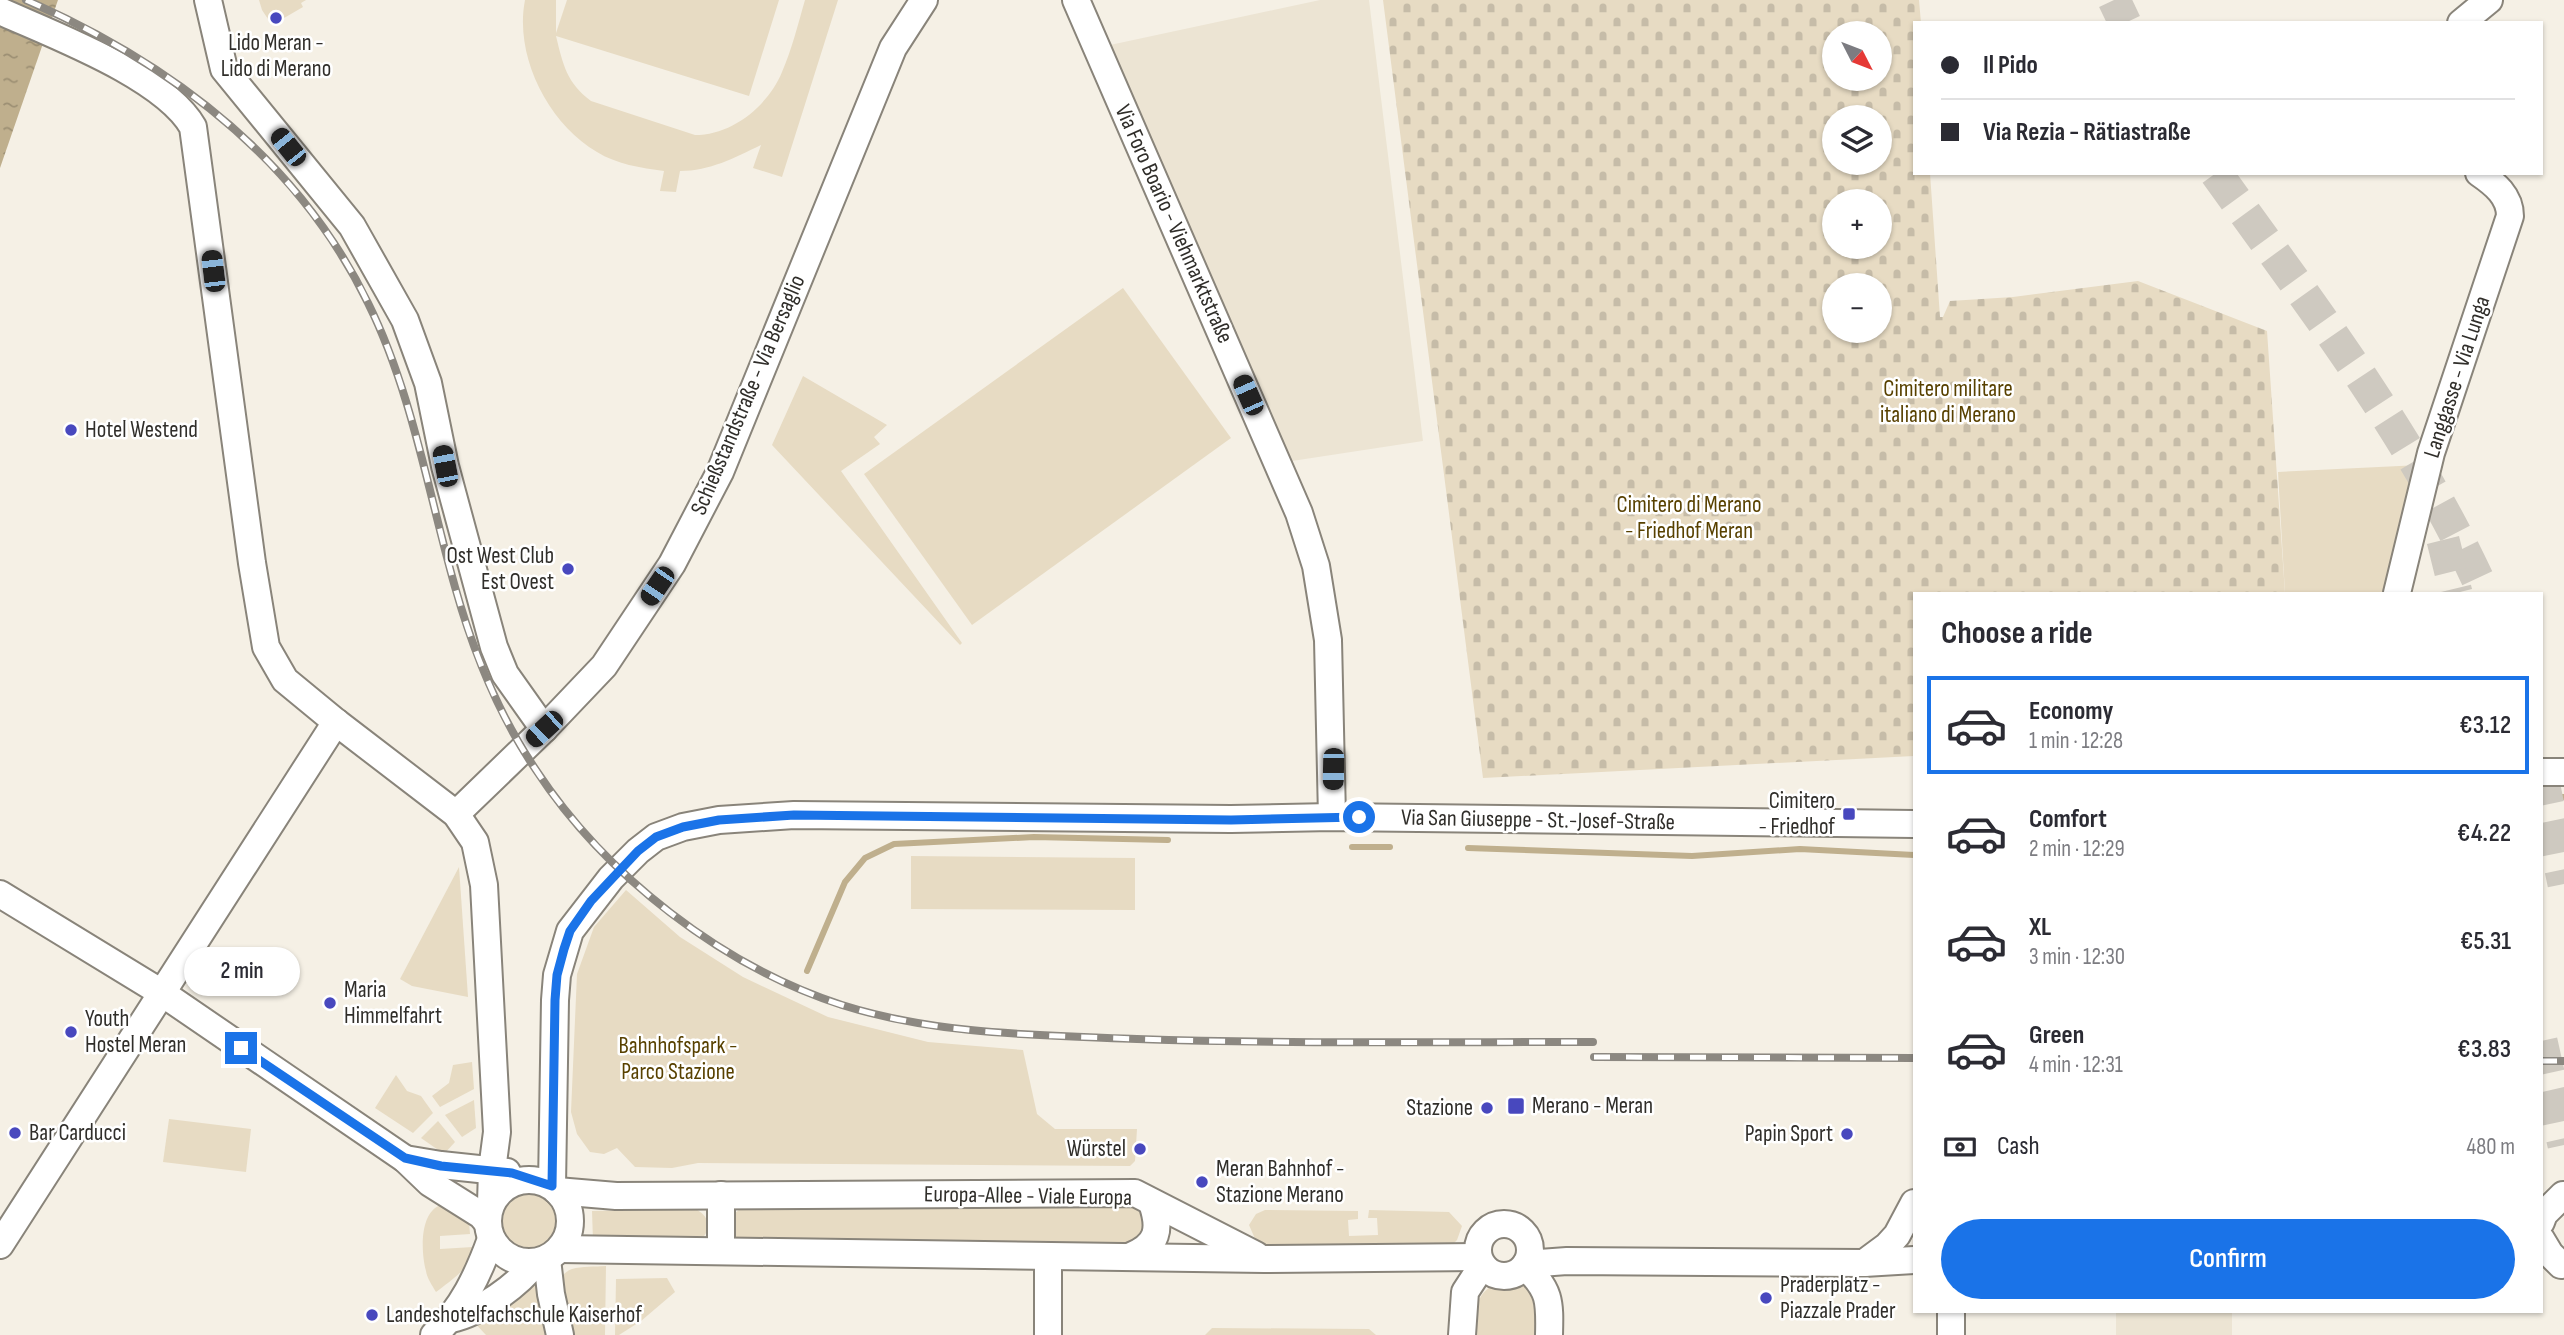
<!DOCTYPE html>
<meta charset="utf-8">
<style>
:root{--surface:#fff;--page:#f2f2f3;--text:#2b2b33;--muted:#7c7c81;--line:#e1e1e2;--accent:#1a73e8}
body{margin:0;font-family:"Sofia Sans Condensed",sans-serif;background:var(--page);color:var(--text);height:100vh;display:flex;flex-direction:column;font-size:26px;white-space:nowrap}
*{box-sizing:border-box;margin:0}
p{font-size:23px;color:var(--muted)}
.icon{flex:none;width:38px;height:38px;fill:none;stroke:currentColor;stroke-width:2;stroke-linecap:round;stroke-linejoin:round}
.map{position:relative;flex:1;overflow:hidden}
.details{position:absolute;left:1913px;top:592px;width:630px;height:721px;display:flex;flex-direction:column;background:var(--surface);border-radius:0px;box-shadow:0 2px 5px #0004}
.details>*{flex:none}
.guide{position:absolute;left:1913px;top:21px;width:630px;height:154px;border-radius:0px;box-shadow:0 2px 5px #0004;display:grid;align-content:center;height:154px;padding:0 28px;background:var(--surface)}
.needle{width:46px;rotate:132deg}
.controls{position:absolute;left:1822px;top:21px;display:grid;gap:14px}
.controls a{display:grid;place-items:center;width:70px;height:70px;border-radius:50%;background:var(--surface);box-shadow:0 2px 5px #0004;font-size:35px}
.end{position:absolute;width:32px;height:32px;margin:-16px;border:9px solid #1a73e8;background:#fff;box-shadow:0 0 0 4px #fff}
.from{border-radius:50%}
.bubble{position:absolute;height:49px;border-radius:24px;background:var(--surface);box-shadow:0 2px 5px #0004;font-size:23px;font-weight:600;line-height:49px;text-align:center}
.car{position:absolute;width:21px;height:42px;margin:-21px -10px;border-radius:9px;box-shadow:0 0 5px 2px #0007;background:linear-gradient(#222 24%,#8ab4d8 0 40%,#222 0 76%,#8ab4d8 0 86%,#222 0)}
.guide b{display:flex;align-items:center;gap:24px;height:66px;font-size:26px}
.guide b+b{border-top:2px solid var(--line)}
.guide i{width:18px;height:18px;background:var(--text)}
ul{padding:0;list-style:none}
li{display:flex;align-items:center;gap:21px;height:98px;margin:0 14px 10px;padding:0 14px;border:4px solid transparent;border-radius:0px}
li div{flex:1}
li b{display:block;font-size:26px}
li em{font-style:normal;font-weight:600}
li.selected{border-color:var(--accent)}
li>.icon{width:63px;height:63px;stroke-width:1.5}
h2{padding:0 28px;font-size:32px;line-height:84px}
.pay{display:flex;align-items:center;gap:18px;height:77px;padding:0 28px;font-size:26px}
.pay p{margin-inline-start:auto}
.primary-button{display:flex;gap:14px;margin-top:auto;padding:14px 28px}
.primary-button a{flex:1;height:80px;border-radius:42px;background:var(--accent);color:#fff;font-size:28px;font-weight:600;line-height:80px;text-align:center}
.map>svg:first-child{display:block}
.built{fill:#ece4d3}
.green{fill:#e7dbc3}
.cemetery{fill:url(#cemetery-stones);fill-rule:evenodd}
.water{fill:url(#water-ripples)}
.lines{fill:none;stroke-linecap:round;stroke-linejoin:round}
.stream{stroke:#bfaf8d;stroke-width:6}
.major-tunnel{stroke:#cec9c0;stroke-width:33;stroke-dasharray:33 17;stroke-linecap:butt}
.minor-casing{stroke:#89847a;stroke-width:30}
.minor{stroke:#fff;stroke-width:26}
.rail-casing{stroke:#8c8881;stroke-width:8}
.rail{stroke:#fff;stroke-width:5;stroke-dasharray:16;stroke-linecap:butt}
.route{stroke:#1a73e8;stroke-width:9}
.poi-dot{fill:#4848be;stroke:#fff;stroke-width:2.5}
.labels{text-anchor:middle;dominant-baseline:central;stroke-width:5;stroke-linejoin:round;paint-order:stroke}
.poi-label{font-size:23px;fill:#302e2a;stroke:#fff;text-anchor:start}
.street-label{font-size:23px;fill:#302e2a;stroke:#fff}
.park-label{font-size:23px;fill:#584100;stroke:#fff}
</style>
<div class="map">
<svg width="2564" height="1335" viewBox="0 0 2564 1335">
<defs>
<pattern id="cemetery-stones" width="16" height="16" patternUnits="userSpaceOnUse" patternTransform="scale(1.75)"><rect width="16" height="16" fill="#e7dbc3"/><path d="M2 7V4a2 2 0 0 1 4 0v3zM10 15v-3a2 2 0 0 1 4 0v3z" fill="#c6bca8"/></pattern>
<pattern id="water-ripples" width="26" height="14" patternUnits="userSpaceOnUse" patternTransform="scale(1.75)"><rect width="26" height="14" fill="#bfaf8d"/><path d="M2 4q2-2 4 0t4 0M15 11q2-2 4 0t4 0" fill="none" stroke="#9c8f73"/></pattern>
</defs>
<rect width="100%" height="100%" fill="#f5f0e5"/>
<g class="built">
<polygon points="1320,0 1369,0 1423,441 1292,461 1110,45"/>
<rect x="2116" y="1311" width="116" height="24"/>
</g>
<g class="green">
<polygon points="259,0 306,0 301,3 303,7 272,25 262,10"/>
<path d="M525,0H556V33L567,0H779L749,96L556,36C563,65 567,83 591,101L695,135C732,135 768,106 782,72C792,49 798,24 805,0H838L782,177L753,168L761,145C734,158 710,171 680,171L676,192L660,191L664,171C641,168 616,164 597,152C548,123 514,56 525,0Z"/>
<polygon points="1123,288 1231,438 972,625 864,474"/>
<polygon points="803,376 887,425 874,437 880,444 841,471 962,643 960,645 772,445"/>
<polygon points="2420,465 2391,593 2285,593 2278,472"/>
<polygon points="911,856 1135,858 1135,910 911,909"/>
<polygon points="459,867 468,997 412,986 400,979"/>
<polygon points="626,890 680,937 743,977 828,1017 928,1042 1023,1050 1037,1114 1055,1129 1137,1129 1135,1161 1130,1166 698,1163 672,1168 635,1167 617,1148 604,1154 590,1152 577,1134 571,1112 577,974 594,927"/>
<polygon points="472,1062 474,1089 440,1107 432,1096 449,1083 453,1065"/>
<polygon points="396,1075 407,1091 421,1096 433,1113 413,1133 375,1108"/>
<polygon points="474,1100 476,1128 462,1137 445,1115"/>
<polygon points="169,1119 251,1129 246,1172 163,1162"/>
<polygon points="438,1121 455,1142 444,1154 421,1138"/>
<circle cx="528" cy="1221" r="30"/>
<path d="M441,1205L469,1222L470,1234L440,1236V1249L473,1247C473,1267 450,1281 436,1292C432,1285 427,1278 426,1271C421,1253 419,1212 441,1205Z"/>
<polygon points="753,1206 1127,1206 1143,1211 1150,1222 1131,1247 738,1241 733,1234 734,1214 740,1209"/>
<path d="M696,1209C712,1219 712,1231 697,1243L593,1241L592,1211Z"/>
<polygon points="1265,1210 1358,1211 1358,1219 1348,1220 1349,1236 1378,1235 1377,1218 1368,1218 1369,1210 1449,1212 1462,1226 1457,1240 1454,1243 1269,1247 1256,1241 1249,1225 1256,1214"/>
<path d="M606,1266L605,1335H567C564,1315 547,1278 572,1269C582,1266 595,1267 606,1266Z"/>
<polygon points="667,1278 675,1292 641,1321 619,1335 615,1335 616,1279"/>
<path d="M1501,1280L1523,1283L1538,1300V1335H1475C1475,1308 1474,1294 1501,1280Z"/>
<polygon points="536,1284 539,1285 549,1335 486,1335 472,1320 522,1288"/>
<polygon points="1212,1328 1369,1329 1376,1335 1205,1335"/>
</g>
<path class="cemetery" d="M1383,0H1919L1921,23H1914V173H1930L1940,317H1943L1950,301L2013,297L2138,281L2267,331L2285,593H1914V756L1483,778ZM1834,33H1880V79H1834ZM1834,117H1880V163H1834ZM1834,201H1880V247H1834ZM1834,285H1880V331H1834Z"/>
<polygon class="water" points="0,0 58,0 0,168"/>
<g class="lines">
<g class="stream">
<polyline points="2541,797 2564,797"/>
<polyline points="1352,847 1390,847"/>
<polyline points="1468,848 1692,856 1800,849 1914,855"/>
<polyline points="807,971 845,882 865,858 894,844 1034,837 1168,840"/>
</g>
<g class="major-tunnel">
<polyline points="2114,0 2125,23"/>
<path d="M2216,173C2313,308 2416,441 2484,593"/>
<polyline points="2443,540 2456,593"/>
<polyline points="2541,772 2564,884"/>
<polyline points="2541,1041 2564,1145"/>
</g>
<g class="minor-casing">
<g id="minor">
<polyline points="208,0 224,69 352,226 405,320 428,383 445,466 494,647 505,674 544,729"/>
<polyline points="1076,0 1299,513 1316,566 1328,640 1332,817"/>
<path d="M0,11C53,35 164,76 193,127L252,563L266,647L285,680L336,722L456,814L475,842L484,885L497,1132L492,1170L491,1203"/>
<polyline points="2461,23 2489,0"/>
<path d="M2397,593L2431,453L2510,216C2510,196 2495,184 2479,173"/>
<polyline points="2541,772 2564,772"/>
<polyline points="456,814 544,729 604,666 672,564 720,472 893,48 924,0"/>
<polyline points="0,894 162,993 405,1159 430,1183 481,1215 487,1222"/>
<polyline points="405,1159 441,1165 507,1172"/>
<circle cx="529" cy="1221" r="41"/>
<polyline points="552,1186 555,1000 557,975 570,931 611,878 638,851 656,837 683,827 719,820 794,815 1231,819 1332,817 1914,824"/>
<polyline points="557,1191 616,1196 1135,1193 1256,1255"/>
<polyline points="2541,1222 2544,1214 2563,1195"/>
<circle cx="1504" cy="1250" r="26"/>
<polyline points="2541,1239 2550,1254 2561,1265"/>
<polyline points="0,1245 336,722"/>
<polyline points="560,1249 1264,1259 1478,1257"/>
<polyline points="721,1250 721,1195"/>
<polyline points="1048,1256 1048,1335"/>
<path d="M1131,1256C1158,1245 1161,1229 1152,1203"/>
<polyline points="547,1259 551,1294 560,1335"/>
<polyline points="1864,1263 1887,1246 1897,1235 1914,1203"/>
<polyline points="1526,1264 1567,1261 1864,1263 1914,1260"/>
<path d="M1525,1266C1550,1290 1550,1301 1549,1335"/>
<path d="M451,1319C480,1313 518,1285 536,1262"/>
<path d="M434,1335C462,1309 478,1275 491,1239"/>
<polyline points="1462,1335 1465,1292 1482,1266"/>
<polyline points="1951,1335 1951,1311"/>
</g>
</g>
<use href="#minor" class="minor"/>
<g class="rail-casing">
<g id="rail">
<path d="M26,0C170,63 298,159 368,303C412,392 428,492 455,587C473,651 498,714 536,770C605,875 723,967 842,1005C937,1035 1038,1035 1137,1039C1289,1044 1441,1042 1593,1042"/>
<polyline points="1594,1057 1914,1058"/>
<polyline points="2541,1061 2564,1061"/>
</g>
</g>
<use href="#rail" class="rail"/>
</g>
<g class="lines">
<polyline class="route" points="241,1048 405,1158 441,1166 512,1173 552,1186 555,1000 557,975 564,949 570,931 591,901 638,851 656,837 683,827 719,820 794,815 1231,820 1359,817"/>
</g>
<g class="poi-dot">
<circle cx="276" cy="18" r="7"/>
<circle cx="71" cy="430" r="7"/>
<circle cx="568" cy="569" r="7"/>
<rect x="1842" y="807" width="14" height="14" rx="3.5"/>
<circle cx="330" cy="1003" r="7"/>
<circle cx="71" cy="1032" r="7"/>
<rect x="1507" y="1097" width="18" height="18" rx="3.5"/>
<circle cx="1487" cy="1108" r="7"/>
<circle cx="15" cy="1133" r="7"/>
<circle cx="1847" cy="1134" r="7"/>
<circle cx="1140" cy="1149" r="7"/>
<circle cx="1202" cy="1182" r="7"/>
<circle cx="1766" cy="1298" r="7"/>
<circle cx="372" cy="1315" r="7"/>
</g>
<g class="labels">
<g class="poi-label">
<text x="276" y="43" text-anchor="middle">Lido Meran -<tspan x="276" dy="26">Lido di Merano</tspan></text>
<text x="85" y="430">Hotel Westend</text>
<text x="554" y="556" text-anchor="end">Ost West Club<tspan x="554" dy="26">Est Ovest</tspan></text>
<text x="1835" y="801" text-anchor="end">Cimitero<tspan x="1835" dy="26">- Friedhof</tspan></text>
<text x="344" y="990">Maria<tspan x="344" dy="26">Himmelfahrt</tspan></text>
<text x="85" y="1019">Youth<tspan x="85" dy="26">Hostel Meran</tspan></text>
<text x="1532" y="1106">Merano - Meran</text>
<text x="1473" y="1108" text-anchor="end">Stazione</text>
<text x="29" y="1133">Bar Carducci</text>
<text x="1833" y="1134" text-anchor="end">Papin Sport</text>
<text x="1126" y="1149" text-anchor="end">Würstel</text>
<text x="1216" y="1169">Meran Bahnhof -<tspan x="1216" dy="26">Stazione Merano</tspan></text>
<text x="1780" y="1285">Praderplatz -<tspan x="1780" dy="26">Piazzale Prader</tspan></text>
<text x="386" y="1315">Landeshotelfachschule Kaiserhof</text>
</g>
<g class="street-label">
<text transform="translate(1174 224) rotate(66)">Via Foro Boario - Viehmarktstraße</text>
<text transform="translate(2457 377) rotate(-72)">Langgasse - Via Lunga</text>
<text transform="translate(748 395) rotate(-67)">Schießstandstraße - Via Bersaglio</text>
<text transform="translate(1538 820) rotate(1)">Via San Giuseppe - St.-Josef-Straße</text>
<text transform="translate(1028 1196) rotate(1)">Europa-Allee - Viale Europa</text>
</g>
<g class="park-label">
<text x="1948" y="389">Cimitero militare<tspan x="1948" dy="26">italiano di Merano</tspan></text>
<text x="1689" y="505">Cimitero di Merano<tspan x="1689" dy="26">- Friedhof Meran</tspan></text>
<text x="678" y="1046">Bahnhofspark -<tspan x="678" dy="26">Parco Stazione</tspan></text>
</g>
</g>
</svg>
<div class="controls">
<a><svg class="needle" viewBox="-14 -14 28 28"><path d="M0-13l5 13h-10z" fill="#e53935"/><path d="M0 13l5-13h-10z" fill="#7c7c81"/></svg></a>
<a><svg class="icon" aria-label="layers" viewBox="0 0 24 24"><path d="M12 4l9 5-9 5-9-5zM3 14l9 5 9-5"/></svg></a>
<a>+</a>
<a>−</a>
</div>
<i class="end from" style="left:1359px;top:817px"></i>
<i class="end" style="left:241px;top:1048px"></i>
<div class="bubble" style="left:184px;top:947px;width:116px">2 min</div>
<i class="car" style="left:288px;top:147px;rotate:321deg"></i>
<i class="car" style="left:213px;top:271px;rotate:353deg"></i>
<i class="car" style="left:1248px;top:395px;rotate:336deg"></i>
<i class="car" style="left:445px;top:466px;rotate:349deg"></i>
<i class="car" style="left:657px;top:586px;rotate:214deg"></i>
<i class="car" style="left:544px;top:729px;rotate:227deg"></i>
<i class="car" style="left:1333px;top:769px;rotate:181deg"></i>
<div class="guide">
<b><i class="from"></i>Il Pido</b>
<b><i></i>Via Rezia - Rätiastraße</b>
</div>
<section class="details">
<h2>Choose a ride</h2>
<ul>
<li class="selected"><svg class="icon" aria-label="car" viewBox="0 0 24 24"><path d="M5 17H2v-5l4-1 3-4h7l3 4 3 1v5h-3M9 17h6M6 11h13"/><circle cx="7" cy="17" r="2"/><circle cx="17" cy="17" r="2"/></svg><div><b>Economy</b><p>1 min · 12:28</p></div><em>€3.12</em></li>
<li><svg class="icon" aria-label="car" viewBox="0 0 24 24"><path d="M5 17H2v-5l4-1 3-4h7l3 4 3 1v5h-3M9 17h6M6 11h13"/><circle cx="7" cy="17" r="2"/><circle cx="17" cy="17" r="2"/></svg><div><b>Comfort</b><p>2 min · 12:29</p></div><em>€4.22</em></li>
<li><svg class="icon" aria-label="car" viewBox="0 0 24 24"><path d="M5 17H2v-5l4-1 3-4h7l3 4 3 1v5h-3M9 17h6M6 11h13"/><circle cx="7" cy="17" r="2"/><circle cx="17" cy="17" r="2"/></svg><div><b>XL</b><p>3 min · 12:30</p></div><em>€5.31</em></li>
<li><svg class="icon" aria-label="car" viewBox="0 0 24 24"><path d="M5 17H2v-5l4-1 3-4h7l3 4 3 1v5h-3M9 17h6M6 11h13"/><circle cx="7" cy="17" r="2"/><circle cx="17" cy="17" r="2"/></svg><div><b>Green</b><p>4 min · 12:31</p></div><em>€3.83</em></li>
</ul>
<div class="pay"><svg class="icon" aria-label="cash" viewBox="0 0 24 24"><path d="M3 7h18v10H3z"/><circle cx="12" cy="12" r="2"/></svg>Cash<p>480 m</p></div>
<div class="primary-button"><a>Confirm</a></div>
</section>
</div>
